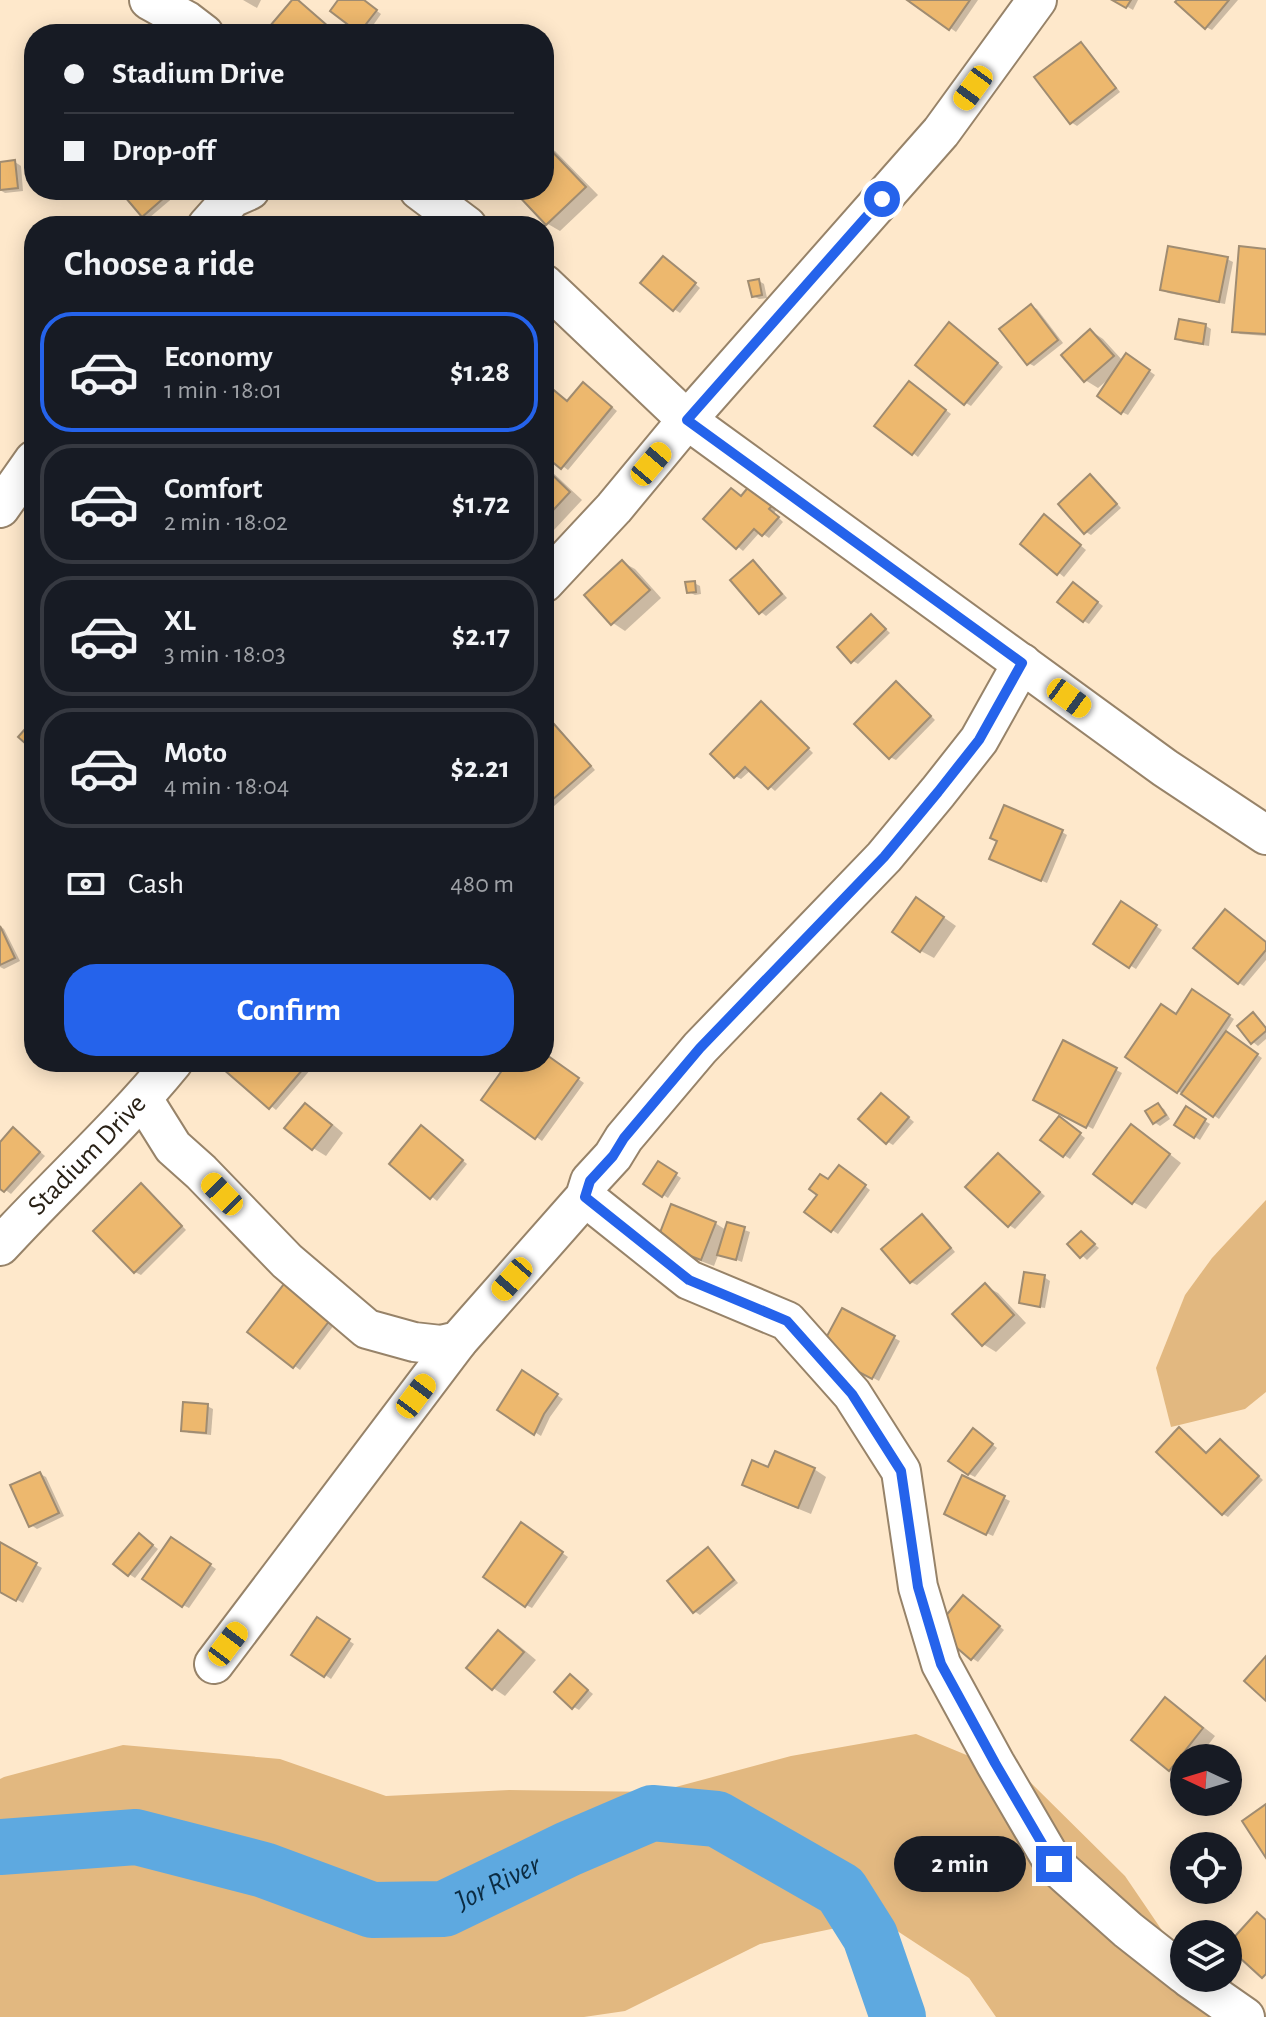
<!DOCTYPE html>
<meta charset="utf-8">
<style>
:root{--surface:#171b24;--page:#20242c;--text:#f1f3f6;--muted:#9ea1a6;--line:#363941;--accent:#2563eb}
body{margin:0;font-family:"Alegreya Sans",sans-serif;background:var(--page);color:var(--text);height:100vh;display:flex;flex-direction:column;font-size:30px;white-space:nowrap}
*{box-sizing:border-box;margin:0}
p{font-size:26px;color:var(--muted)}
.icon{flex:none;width:44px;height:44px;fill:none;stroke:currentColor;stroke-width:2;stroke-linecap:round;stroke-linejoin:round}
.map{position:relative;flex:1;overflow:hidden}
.panel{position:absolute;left:24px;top:216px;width:530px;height:856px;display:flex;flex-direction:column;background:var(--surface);border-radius:32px;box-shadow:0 4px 20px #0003}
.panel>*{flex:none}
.banner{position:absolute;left:24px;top:24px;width:530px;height:176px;border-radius:32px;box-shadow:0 4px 20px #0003;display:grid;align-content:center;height:176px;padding:0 40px;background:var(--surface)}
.needle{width:52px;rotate:274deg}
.buttons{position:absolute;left:1170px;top:1744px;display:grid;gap:16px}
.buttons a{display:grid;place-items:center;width:72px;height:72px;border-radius:50%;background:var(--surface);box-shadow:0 4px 20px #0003;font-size:40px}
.end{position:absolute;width:36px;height:36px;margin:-18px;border:10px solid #2563eb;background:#fff;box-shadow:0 0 0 4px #fff}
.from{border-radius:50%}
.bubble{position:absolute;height:56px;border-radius:28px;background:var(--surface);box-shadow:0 4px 20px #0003;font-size:26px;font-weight:700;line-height:56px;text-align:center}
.car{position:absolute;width:24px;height:48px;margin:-24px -12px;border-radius:10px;box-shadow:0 0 6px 2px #0007;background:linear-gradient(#f5c518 24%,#345 0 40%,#f5c518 0 76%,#345 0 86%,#f5c518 0)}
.banner b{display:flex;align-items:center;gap:28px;height:76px;font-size:30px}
.banner b+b{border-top:2px solid var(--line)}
.banner i{width:20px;height:20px;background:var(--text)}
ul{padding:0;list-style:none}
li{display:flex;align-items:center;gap:24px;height:120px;margin:0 16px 12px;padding:0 24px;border:4px solid var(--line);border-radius:32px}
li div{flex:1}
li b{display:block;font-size:30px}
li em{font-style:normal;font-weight:700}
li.current{border-color:var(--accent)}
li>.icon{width:72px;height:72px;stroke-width:1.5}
h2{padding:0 40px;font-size:36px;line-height:96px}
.pay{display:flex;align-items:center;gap:20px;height:88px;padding:0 40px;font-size:30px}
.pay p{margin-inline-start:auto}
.action{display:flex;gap:16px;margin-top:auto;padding:16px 40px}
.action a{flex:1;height:92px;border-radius:32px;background:var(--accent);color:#fff;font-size:32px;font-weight:700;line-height:92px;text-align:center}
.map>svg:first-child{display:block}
.green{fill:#e2b880}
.shadow{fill:#0003}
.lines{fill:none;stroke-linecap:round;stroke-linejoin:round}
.river{stroke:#5ea9e0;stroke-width:56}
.building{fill:#edb86e;stroke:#a08c71;stroke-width:2}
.minor-casing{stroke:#978369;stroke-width:42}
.minor{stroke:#fff;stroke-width:38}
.route{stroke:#2563eb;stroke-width:10}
.labels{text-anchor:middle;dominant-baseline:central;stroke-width:6;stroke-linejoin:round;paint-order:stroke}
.street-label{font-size:28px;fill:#292116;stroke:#fdf8f2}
.water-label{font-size:30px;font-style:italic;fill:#0b2c43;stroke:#fdf8f2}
</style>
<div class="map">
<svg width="1266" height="2017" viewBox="0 0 1266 2017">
<rect width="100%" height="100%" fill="#fee8cb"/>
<g class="green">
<polygon points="1266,1200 1266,1392 1245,1409 1171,1427 1156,1368 1185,1295 1212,1258"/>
<polygon points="916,1734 1029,1781 1125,1876 1221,2017 996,2017 969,1978 879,1919 760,1944 625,2011 584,2017 0,2017 0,1779 4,1777 123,1745 280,1759 386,1796 509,1790 657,1792 791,1756"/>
</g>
<g class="shadow">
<polygon points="243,0 261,0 257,8"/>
<polygon points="341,0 362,0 381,14 367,34 364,34 333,11"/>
<polygon points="911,0 978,0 956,32"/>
<polygon points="1116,0 1138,0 1133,10"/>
<polygon points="1180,0 1238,0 1212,30 1206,27"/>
<polygon points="1081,44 1086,47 1120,92 1077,126 1071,122"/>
<polygon points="544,144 555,151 598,195 560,231 548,224 515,190 544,190"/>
<polygon points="15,162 21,166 23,191 5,193 0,190 0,164"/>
<polygon points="122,190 182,190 149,218 143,215"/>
<polygon points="1266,251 1266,336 1240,334 1234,330"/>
<polygon points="1227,259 1233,262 1225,304 1168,293 1162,289"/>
<polygon points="669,261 700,288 680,313 674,309"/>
<polygon points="759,281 764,284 767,298 759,299 753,296"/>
<polygon points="1031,306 1037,309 1063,343 1034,366 1028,363"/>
<polygon points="1206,326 1211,329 1209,346 1183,342 1178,338"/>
<polygon points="955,328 1003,367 971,406 966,403"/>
<polygon points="1091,331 1103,339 1123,361 1132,359 1155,375 1128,415 1122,412 1110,378 1098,388 1085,380"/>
<polygon points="915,387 951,414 918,457 913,453"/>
<polygon points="589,388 617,411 568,470 544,452 544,398 568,403"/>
<polygon points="544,467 550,470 582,500 553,531 544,526"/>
<polygon points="1090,477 1095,480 1121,508 1091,535 1086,532"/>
<polygon points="742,497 782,503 774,513 783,522 769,538 760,532 743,551 706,519"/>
<polygon points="1050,520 1086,550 1064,577 1022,543"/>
<polygon points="622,562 635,569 661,598 625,631 613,623"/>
<polygon points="754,562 759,566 787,598 766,616 761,612"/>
<polygon points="694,583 700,586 701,594 695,595 689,592"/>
<polygon points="1079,588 1103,606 1089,624 1084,621"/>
<polygon points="872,616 890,633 858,664 853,661"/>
<polygon points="902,687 935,720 896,760 890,757"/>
<polygon points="762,704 767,707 813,753 775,791 751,770 741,779 735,776"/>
<polygon points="546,718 552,721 595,770 544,815 544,719"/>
<polygon points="1062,832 1067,835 1047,883 998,861"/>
<polygon points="1122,904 1162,930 1136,969 1096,944"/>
<polygon points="929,907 956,926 934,958 921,951"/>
<polygon points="0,926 4,929 20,961 4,969 0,967"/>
<polygon points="1266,943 1266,960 1244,986 1239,983"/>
<polygon points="1193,992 1234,1019 1225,1033 1262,1058 1219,1119 1178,1091 1177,1017"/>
<polygon points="1253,1015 1259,1018 1266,1027 1266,1039 1258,1046 1253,1042"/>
<polygon points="1064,1042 1122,1073 1093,1129 1036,1099"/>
<polygon points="544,1054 584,1083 542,1141 484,1099 511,1062 544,1062"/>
<polygon points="218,1062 317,1062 276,1110"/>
<polygon points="887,1099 914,1122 893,1145 888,1142"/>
<polygon points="305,1105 318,1112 343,1133 326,1156 313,1148"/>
<polygon points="1158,1105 1164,1109 1170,1119 1160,1126 1154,1122"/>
<polygon points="1186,1109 1210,1124 1200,1140 1176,1125"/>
<polygon points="1065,1122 1085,1138 1070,1159 1064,1155"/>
<polygon points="1132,1127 1144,1134 1181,1163 1146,1209 1133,1202"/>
<polygon points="14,1130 45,1156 11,1194 0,1186 0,1145"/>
<polygon points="427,1130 467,1164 437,1201 391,1163"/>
<polygon points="998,1155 1045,1196 1015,1229 1009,1225"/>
<polygon points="658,1163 681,1178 668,1198 645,1183"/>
<polygon points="845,1170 870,1190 838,1234 806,1212 829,1181"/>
<polygon points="141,1186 147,1189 186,1230 141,1275 135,1272"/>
<polygon points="922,1216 928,1219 955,1252 917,1285 911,1282"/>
<polygon points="715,1223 726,1230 728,1224 750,1232 742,1262 719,1253 714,1266 671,1250"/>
<polygon points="1081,1233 1099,1248 1087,1260 1070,1244"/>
<polygon points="1044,1277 1050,1281 1045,1308 1027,1305 1021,1302"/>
<polygon points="985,1286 998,1293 1026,1323 996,1352 983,1344"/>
<polygon points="285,1287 334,1325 300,1370 250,1332"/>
<polygon points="738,1308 761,1320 756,1331 733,1319"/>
<polygon points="843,1310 900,1341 879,1381 821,1350"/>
<polygon points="523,1373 563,1399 550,1417 541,1436 499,1410"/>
<polygon points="207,1406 213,1409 211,1435 189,1433 183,1430"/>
<polygon points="1180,1430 1208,1454 1221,1441 1226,1445 1263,1480 1228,1517 1223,1514"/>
<polygon points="979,1434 997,1448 975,1477 969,1474"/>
<polygon points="814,1469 826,1477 811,1514 757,1492 745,1484 769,1470"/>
<polygon points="40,1474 46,1477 64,1516 37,1529 31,1525"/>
<polygon points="963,1478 1010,1501 993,1536 952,1517"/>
<polygon points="527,1528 568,1557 532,1608 526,1605"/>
<polygon points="145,1539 158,1549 135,1578 129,1574"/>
<polygon points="177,1542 216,1569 189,1608 183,1605"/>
<polygon points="0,1545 42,1568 23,1603 0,1590"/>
<polygon points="708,1550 714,1553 738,1583 700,1615 694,1611"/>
<polygon points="969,1601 1004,1630 978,1662 972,1658"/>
<polygon points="317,1620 354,1644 331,1679 294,1654"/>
<polygon points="499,1632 511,1639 536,1660 505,1696 493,1688"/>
<polygon points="576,1680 593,1694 579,1710 574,1707"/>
<polygon points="1165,1700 1178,1707 1215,1736 1198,1758 1184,1758 1183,1777 1170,1769"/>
</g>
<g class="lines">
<path class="river" id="s1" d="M0,1847L136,1837L264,1870L372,1910L444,1909L568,1849L652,1813L717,1819L841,1890L870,1936L898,2017"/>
</g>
<g class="building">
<polygon points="292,0 298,0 337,34 279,34 270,26"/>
<polygon points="338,0 364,0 377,10 359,33 330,11"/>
<polygon points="907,0 970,0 949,30"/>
<polygon points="1112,0 1131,0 1126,8"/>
<polygon points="1177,0 1229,0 1205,29 1175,2"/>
<polygon points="1081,42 1116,88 1070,124 1034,77"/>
<polygon points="544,143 586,187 546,225 513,190 544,190"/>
<polygon points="15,160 18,188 0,190 0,162"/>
<polygon points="119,190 173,190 142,217"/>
<polygon points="1168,246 1228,257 1219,302 1160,290"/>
<polygon points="1239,246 1266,249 1266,334 1232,332"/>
<polygon points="663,256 696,283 673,311 640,283"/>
<polygon points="759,279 762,295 752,297 748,281"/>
<polygon points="1031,304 1058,340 1027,365 999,329"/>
<polygon points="1179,319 1206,324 1203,344 1175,339"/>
<polygon points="949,322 998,363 964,405 915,365"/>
<polygon points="1090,329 1114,356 1084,382 1061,355"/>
<polygon points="1126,353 1150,370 1121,414 1097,396"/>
<polygon points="909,381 946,410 912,455 874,426"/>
<polygon points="583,382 612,407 561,469 544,455 544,394 550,387 567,401"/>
<polygon points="544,467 570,492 544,520"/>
<polygon points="1090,474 1117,504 1084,534 1058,504"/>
<polygon points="755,479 778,499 769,509 779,517 762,536 754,529 736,549 703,519 731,488 741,496"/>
<polygon points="1044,514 1081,545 1057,575 1020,544"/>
<polygon points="622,560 650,590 611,625 584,595"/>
<polygon points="753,560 782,594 759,614 730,580"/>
<polygon points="695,581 696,592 687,593 685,582"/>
<polygon points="1073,582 1098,602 1083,622 1057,602"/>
<polygon points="871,614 886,629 851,663 837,647"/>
<polygon points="896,681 931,716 889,759 854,724"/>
<polygon points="761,701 809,748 768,789 745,767 734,778 710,754"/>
<polygon points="546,715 591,766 544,807 544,717"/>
<polygon points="34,719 34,751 18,737"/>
<polygon points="1004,805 1063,830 1041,881 989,859 997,841 990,838"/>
<polygon points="916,897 944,917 920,952 892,932"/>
<polygon points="1121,901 1157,925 1129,968 1093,944"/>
<polygon points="1225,909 1266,942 1266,950 1238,984 1193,948"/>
<polygon points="0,926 15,958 0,965"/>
<polygon points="1192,989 1230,1015 1177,1093 1125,1057 1161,1004 1176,1014"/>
<polygon points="1253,1012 1266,1028 1266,1031 1251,1044 1237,1026"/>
<polygon points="1226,1031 1258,1054 1213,1117 1181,1094"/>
<polygon points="1063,1040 1117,1068 1086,1128 1033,1100"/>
<polygon points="544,1053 579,1078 535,1139 481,1100 508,1062 544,1062"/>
<polygon points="215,1062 309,1062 269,1109"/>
<polygon points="881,1093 909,1117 886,1144 858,1119"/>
<polygon points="305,1103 332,1125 312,1150 284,1128"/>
<polygon points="1158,1103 1166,1115 1153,1124 1145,1111"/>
<polygon points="1186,1106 1206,1119 1194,1138 1174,1125"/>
<polygon points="1059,1116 1081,1133 1063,1157 1040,1140"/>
<polygon points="1131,1124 1170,1154 1132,1204 1093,1174"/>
<polygon points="421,1125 463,1160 430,1199 389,1164"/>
<polygon points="13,1127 40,1152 4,1192 0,1189 0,1142"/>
<polygon points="998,1153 1040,1192 1008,1227 965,1187"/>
<polygon points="658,1161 677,1173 662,1197 643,1184"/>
<polygon points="839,1165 866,1185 831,1232 804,1212 817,1195 809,1189 820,1174 828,1179"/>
<polygon points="141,1183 182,1226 134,1273 93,1231"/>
<polygon points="671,1204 716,1222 701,1260 656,1243"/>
<polygon points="922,1214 951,1248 910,1283 881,1249"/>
<polygon points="727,1222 745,1227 736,1260 717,1255"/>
<polygon points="1081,1231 1095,1244 1080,1258 1067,1244"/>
<polygon points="1024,1272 1045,1275 1040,1307 1019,1303"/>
<polygon points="985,1283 1014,1315 982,1346 952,1314"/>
<polygon points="284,1284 330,1320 293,1368 247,1332"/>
<polygon points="842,1308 895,1336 872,1379 819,1351"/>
<polygon points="522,1370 558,1394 544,1414 534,1435 497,1410"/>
<polygon points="183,1402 208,1404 206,1433 181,1431"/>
<polygon points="1179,1427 1206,1453 1220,1439 1259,1476 1222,1515 1156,1452"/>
<polygon points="973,1428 993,1444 968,1475 948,1461"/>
<polygon points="775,1451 815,1468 798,1508 742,1485 752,1460 768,1467"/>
<polygon points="40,1472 59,1513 29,1527 10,1485"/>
<polygon points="962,1475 1005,1496 986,1535 944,1514"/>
<polygon points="521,1522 563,1552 525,1607 483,1577"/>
<polygon points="139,1533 153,1545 128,1576 113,1564"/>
<polygon points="171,1537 211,1564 182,1607 142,1579"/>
<polygon points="0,1542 37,1563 16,1601 0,1592"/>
<polygon points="708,1547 734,1580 693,1613 667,1581"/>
<polygon points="963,1595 1000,1626 971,1660 935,1629"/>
<polygon points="317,1617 350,1639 324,1677 291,1655"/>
<polygon points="498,1630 524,1652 492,1690 466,1668"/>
<polygon points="1266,1656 1266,1701 1244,1681"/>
<polygon points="570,1674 588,1690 572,1709 554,1692"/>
<polygon points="1165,1697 1203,1728 1169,1771 1131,1740"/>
<polygon points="1266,1804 1266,1858 1242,1821"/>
<polygon points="1257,1912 1266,1920 1266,1974 1262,1978 1228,1947 1228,1944"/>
</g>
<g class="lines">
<g class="minor-casing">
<g id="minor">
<polyline points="149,0 187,21 204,34"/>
<polyline points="419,190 467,226"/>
<polyline points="207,226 232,198 250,190"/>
<polyline points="544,284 687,420 1165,768 1266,835"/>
<polyline points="0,508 34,460"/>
<polyline points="544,583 614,508 687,420 941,132 1037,0"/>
<polyline points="143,1099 173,1147 201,1172 287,1261 367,1329 414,1342 441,1345 458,1341 585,1197 590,1181 613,1156 624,1138 700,1048 884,857 938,792 979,740 1022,663"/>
<polyline points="585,1197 689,1280 787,1321 852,1394 901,1471 918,1587 941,1664 995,1763 1054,1864 1128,1930 1184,1974"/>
<path id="s2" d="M0,1246C57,1184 120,1127 173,1062"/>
<polyline points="214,1664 458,1341"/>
<polyline points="1189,1978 1245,2017"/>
</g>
</g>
<use href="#minor" class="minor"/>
</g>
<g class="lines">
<polyline class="route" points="882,199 687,420 1022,663 979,740 938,792 884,857 700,1048 624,1138 613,1156 590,1181 585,1197 689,1280 787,1321 852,1394 901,1471 918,1587 941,1664 995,1763 1054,1864"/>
</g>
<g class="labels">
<g class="street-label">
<text stroke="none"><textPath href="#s2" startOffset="126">Stadium Drive</textPath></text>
</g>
<g class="water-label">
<text stroke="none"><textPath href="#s1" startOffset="516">Jor River</textPath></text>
</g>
</g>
</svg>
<div class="buttons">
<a><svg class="needle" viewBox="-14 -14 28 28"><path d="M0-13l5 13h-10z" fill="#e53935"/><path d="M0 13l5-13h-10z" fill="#9ea1a6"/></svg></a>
<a><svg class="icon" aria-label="locate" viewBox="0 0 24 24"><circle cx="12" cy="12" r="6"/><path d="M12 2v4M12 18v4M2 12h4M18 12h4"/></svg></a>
<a><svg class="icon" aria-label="layers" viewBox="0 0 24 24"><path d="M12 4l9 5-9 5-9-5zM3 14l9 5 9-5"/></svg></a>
</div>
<i class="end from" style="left:882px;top:199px"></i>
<i class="end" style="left:1054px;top:1864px"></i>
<div class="bubble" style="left:894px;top:1836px;width:132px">2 min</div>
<i class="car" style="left:973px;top:88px;rotate:216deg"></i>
<i class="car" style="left:651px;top:464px;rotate:40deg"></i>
<i class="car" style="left:1069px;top:698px;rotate:126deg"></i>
<i class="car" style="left:222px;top:1194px;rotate:316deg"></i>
<i class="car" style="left:512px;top:1279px;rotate:221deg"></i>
<i class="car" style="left:416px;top:1396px;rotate:37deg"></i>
<i class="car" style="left:228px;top:1644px;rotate:37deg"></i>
<div class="banner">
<b><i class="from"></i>Stadium Drive</b>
<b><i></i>Drop-off</b>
</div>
<section class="panel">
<h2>Choose a ride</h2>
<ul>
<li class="current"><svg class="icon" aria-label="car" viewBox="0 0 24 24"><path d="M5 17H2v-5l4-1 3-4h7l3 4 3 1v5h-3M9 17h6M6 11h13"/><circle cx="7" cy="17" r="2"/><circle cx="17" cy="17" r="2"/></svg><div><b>Economy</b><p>1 min · 18:01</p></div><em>$1.28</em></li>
<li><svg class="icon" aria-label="car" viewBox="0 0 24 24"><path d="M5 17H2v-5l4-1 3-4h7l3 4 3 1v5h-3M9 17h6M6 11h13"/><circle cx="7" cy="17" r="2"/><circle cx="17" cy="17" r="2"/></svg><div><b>Comfort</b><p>2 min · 18:02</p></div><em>$1.72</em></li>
<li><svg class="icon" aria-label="car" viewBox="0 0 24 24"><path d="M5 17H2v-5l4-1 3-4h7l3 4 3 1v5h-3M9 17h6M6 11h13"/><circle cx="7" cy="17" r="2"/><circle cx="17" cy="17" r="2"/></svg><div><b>XL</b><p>3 min · 18:03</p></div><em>$2.17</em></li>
<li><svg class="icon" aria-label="car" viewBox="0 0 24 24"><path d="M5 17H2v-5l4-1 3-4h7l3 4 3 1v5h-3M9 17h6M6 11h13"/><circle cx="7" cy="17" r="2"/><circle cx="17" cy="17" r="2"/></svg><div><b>Moto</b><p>4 min · 18:04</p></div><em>$2.21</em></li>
</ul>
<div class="pay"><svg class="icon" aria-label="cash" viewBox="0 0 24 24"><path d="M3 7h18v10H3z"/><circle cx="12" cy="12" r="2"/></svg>Cash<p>480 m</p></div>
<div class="action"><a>Confirm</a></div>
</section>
</div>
